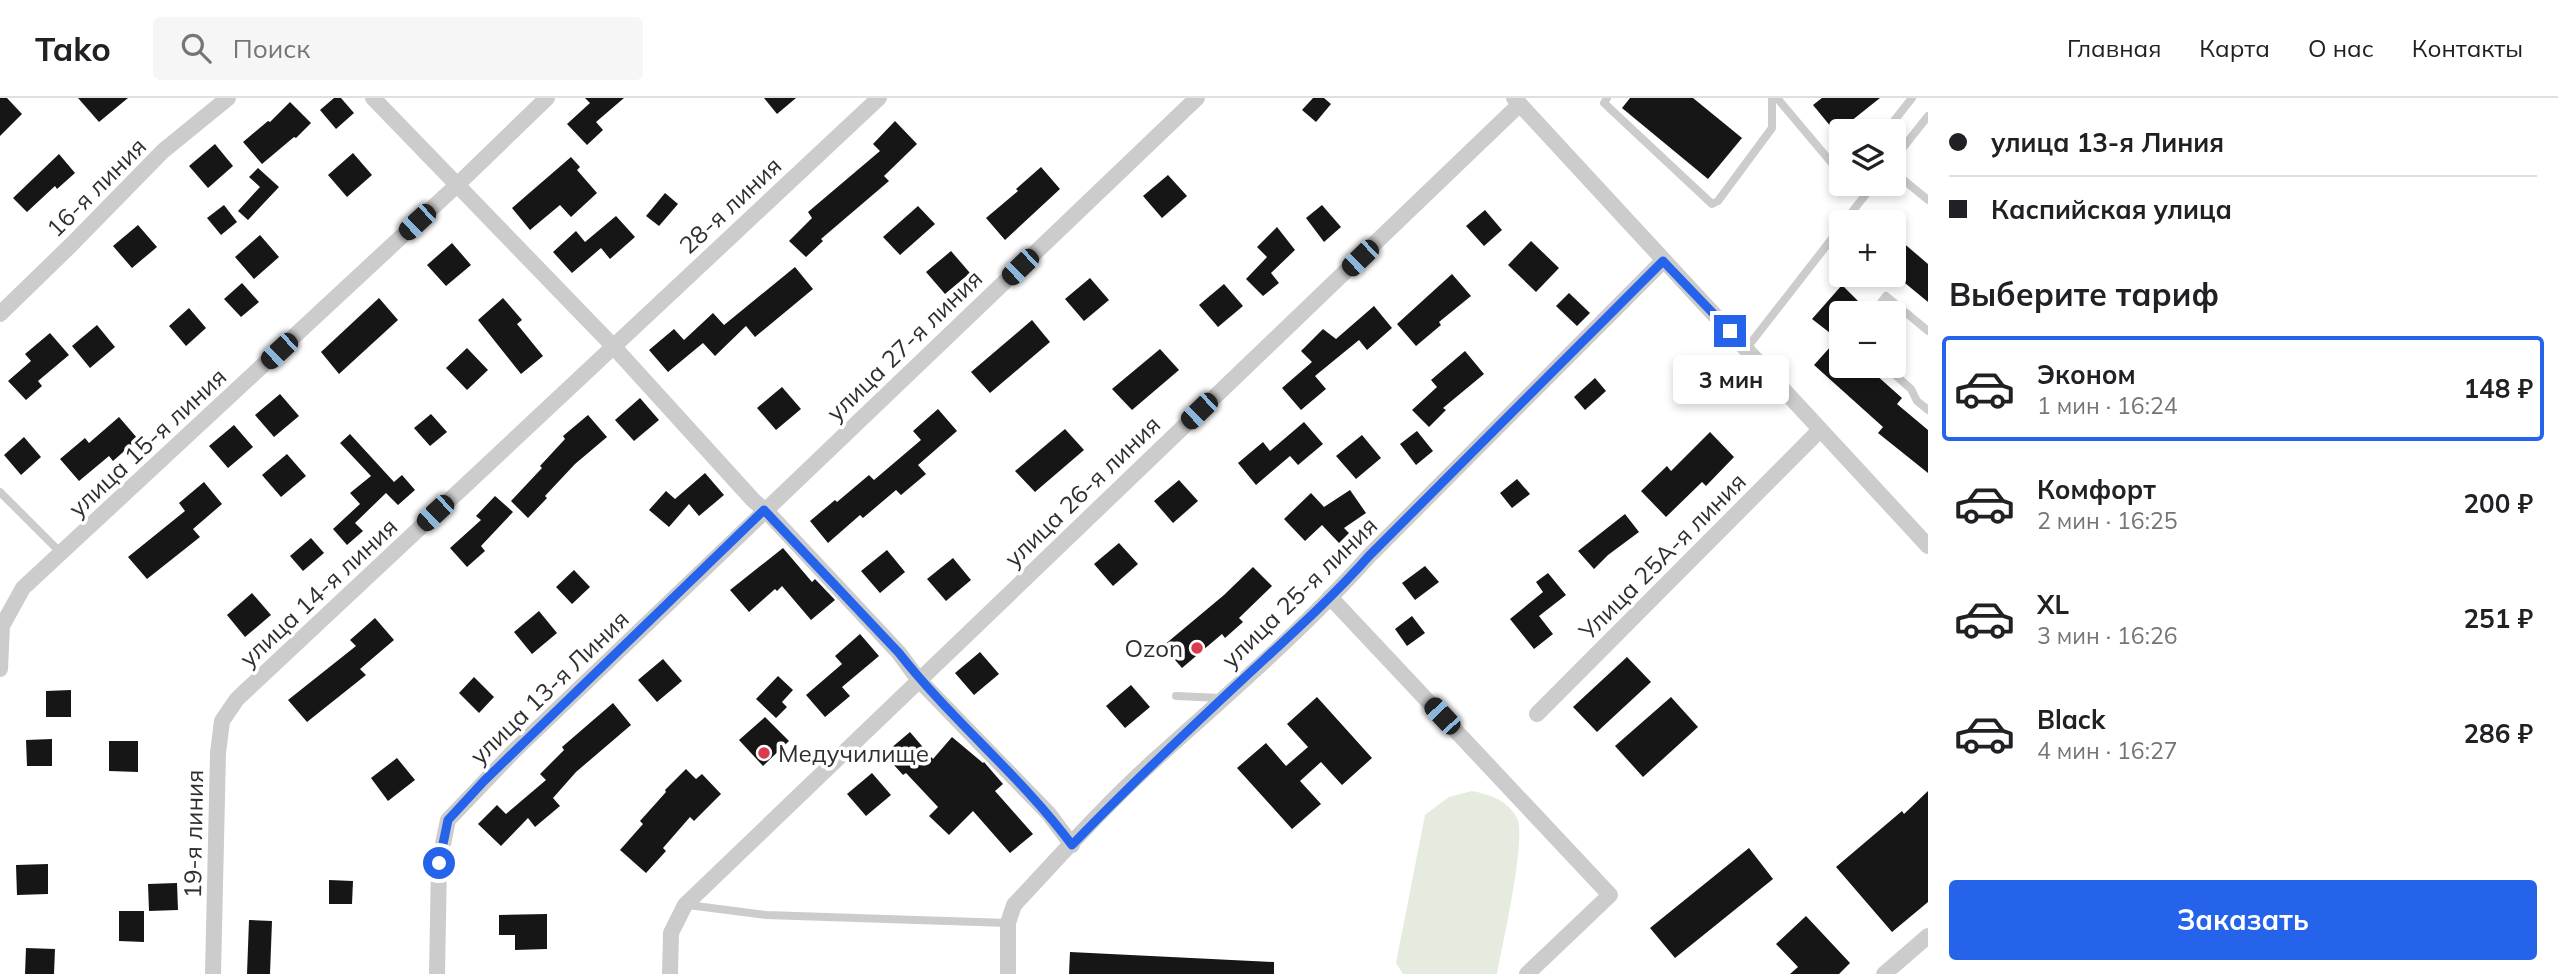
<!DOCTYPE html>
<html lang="ru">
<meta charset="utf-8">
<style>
:root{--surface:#fff;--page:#f6f6f6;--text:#202124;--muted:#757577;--line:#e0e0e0;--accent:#2563eb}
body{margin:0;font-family:Mulish,sans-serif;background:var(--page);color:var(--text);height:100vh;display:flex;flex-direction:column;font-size:26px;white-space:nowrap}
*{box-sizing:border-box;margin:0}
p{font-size:23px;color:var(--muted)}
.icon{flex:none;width:38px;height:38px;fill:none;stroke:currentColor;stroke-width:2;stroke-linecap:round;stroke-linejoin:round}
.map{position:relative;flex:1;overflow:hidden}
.drawer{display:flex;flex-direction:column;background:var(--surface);width:630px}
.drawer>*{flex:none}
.guide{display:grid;align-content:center;height:154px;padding:0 21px;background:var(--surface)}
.controls{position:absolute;left:1829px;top:21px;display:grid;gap:14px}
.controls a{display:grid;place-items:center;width:77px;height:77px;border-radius:7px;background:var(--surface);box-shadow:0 4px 10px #0003;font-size:35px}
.end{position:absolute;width:32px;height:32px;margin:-16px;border:9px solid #2563eb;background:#fff;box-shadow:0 0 0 4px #fff}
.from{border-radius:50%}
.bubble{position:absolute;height:49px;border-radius:7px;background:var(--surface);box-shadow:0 4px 10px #0003;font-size:23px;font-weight:700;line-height:49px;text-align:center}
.car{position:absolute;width:21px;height:42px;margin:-21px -10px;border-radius:9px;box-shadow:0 0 5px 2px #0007;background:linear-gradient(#222 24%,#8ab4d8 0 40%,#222 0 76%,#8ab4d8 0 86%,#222 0)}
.guide b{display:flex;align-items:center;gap:24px;height:66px;font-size:26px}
.guide b+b{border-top:2px solid var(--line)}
.guide i{width:18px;height:18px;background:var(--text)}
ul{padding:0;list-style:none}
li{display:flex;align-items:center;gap:21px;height:105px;margin:0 14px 10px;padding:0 7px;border:4px solid transparent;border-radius:7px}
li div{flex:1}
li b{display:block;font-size:26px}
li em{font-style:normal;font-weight:700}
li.selected{border-color:var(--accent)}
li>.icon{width:63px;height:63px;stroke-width:1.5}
h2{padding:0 21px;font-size:32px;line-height:84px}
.button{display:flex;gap:14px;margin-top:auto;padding:14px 21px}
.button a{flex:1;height:80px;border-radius:7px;background:var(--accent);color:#fff;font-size:28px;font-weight:700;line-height:80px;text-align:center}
header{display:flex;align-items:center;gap:42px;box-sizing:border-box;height:98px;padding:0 35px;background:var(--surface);border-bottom:2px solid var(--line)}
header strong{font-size:33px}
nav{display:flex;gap:38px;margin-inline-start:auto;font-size:24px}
.search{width:490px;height:63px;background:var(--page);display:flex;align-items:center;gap:18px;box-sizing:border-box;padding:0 24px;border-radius:7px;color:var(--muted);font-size:26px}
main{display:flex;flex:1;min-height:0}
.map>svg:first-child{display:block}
.green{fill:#e5ebde}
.building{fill:#161616}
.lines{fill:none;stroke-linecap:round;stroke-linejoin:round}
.service{stroke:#ccc;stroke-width:8}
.minor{stroke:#ccc;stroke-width:16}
.route{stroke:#2563eb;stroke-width:9}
.poi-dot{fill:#da3c4f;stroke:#fff;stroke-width:2.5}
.labels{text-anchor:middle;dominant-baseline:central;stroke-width:7;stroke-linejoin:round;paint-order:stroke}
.street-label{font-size:24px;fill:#2f2f2f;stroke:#fff}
.poi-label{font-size:24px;fill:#2f2f2f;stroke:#fff;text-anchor:end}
</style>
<header>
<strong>Tako</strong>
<div class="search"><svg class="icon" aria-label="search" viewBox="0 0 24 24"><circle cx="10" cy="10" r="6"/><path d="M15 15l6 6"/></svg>Поиск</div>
<nav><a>Главная</a><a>Карта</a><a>О нас</a><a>Контакты</a></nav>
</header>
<main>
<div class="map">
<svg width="1928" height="876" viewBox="0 0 1928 876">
<rect width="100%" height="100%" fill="#fff"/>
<path class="green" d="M1472,693C1491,697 1507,702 1517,720C1527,739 1502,849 1497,876H1403L1396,865L1425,717L1449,699Z"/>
<g class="building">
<polygon points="0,0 7,0 22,16 0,38"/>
<polygon points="78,0 128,0 99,24"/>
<polygon points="334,0 341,0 354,15 336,31 320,12"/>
<polygon points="585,0 624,0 596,24 603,32 587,47 567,26 590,5"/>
<polygon points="764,0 796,0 777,16"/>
<polygon points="1313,0 1324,0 1331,6 1316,24 1302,12"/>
<polygon points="1630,0 1693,0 1742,40 1708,81 1622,10"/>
<polygon points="1822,0 1880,0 1836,35 1813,7"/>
<polygon points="290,4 311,25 296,40 294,39 262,66 243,44 268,23 270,24"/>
<polygon points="895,23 917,46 884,78 889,83 821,141 823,143 806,159 789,143 812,120 808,114 880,53 873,46"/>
<polygon points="215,46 233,68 208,90 189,68"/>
<polygon points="353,55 372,77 347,99 328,77"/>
<polygon points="59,56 75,75 57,91 55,88 27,114 13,100"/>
<polygon points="571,59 580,69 577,72 597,95 571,119 560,107 530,132 512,110"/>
<polygon points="1041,69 1060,91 1005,142 986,120 1018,93 1016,91"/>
<polygon points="258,70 279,89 248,122 238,113 260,89 249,79"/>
<polygon points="1168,77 1187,98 1162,120 1143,98"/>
<polygon points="665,95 678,106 659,128 646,118"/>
<polygon points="224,107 237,124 221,137 207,120"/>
<polygon points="1322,107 1341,129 1324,144 1306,120"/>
<polygon points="918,108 935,126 900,157 883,139"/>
<polygon points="1485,112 1502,132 1484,148 1466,128"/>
<polygon points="616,118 635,139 610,161 601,150 572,175 553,154 576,133 585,144"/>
<polygon points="138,127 157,149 132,170 113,148"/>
<polygon points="1277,129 1295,152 1271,175 1279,185 1263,198 1246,181 1267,159 1257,149"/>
<polygon points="260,137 279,159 254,181 235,159"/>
<polygon points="1894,137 1928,166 1928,204 1894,176"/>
<polygon points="1531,143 1559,170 1536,194 1508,167"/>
<polygon points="452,145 471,167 446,188 427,167"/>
<polygon points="951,153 970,175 945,196 926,174"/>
<polygon points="795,169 813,191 755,239 746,228 715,258 703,245 668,274 649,252 674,231 684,242 713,215 724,227"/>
<polygon points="1452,176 1471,198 1439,224 1441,227 1416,248 1397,226"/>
<polygon points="1090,180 1109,202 1084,223 1065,201"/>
<polygon points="242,185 259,204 241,219 224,201"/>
<polygon points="1224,186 1243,208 1218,229 1199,207"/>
<polygon points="1842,187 1863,208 1856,215 1841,215 1841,231 1834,238 1812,221"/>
<polygon points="1569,195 1590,215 1577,228 1556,208"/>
<polygon points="379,200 398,222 339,276 321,254"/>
<polygon points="503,200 522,222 517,226 543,258 521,276 478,222"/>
<polygon points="1374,208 1392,230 1367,252 1359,242 1315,278 1326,291 1301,312 1282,290 1312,264 1301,253 1323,231 1336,241"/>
<polygon points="189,210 206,230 186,248 169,228"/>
<polygon points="1032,222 1050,244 990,295 971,274"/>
<polygon points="97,227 115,249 90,270 72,248"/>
<polygon points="50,235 69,257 38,283 42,288 26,302 8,283 31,263 25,256"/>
<polygon points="1841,237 1841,268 1866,268 1902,300 1897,306 1928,332 1928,375 1878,335 1883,329 1814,267"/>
<polygon points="467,250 488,272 467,292 446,270"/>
<polygon points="1160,251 1179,272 1132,312 1112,291"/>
<polygon points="1465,253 1484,276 1443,310 1446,312 1429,329 1412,312 1437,289 1431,282"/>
<polygon points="1595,280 1606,293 1585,312 1574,299"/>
<polygon points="782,289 801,311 776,332 757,310"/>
<polygon points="280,296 299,318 274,339 255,317"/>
<polygon points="640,300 659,322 634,343 615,322"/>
<polygon points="938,311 957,333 918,367 926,376 901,397 896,392 863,420 860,417 828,445 810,423 835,402 837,404 869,377 874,382 921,342 913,333"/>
<polygon points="431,316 447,334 430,348 414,330"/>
<polygon points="588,317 607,339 575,366 545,398 547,400 528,420 511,403 542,370 540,368 565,341 563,338"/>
<polygon points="119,319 138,341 113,363 109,358 79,383 60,361 85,340 89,345"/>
<polygon points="1304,324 1323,346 1298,367 1290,358 1256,387 1238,365 1263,344 1270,353"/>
<polygon points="234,327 253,349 228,370 209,348"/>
<polygon points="1065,331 1084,352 1035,394 1015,373"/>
<polygon points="1417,333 1433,353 1416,367 1400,346"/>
<polygon points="1710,334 1734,359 1706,388 1702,384 1666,419 1641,393 1667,368 1671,373"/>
<polygon points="350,336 394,384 402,377 415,392 398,407 386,395 355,425 363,433 347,447 333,431 360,406 350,395 371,378 340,345"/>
<polygon points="1362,337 1381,360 1356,381 1336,358"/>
<polygon points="24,339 41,359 21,377 4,357"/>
<polygon points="287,356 306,378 281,399 262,377"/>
<polygon points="705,375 724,397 699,418 689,406 669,429 649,412 666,393 675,401"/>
<polygon points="1517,381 1530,396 1512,410 1500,395"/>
<polygon points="1179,382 1198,403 1173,425 1154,403"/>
<polygon points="204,384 222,406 193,431 200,439 147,481 128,459 185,413 179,405"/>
<polygon points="1350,392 1366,415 1344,430 1349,435 1339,445 1322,427 1305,443 1284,421 1311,395 1324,409"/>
<polygon points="495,398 513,414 481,448 485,453 467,469 450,450 481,422 476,418"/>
<polygon points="1625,416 1639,434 1608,457 1594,471 1578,453"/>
<polygon points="311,440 324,455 303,473 290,458"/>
<polygon points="1119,445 1138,466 1113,488 1094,466"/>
<polygon points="783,450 812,484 815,481 835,502 811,522 782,488 777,493 775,491 749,514 730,492"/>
<polygon points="887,452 905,474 880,495 861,473"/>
<polygon points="953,460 971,482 946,503 927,481"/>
<polygon points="1425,468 1439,484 1415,502 1402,485"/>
<polygon points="1253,469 1272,488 1239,520 1243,524 1225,540 1222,536 1182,570 1163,548 1224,497"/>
<polygon points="574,472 590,489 572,506 556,489"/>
<polygon points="1548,475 1566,497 1539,518 1553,536 1534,551 1510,521 1543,494 1536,484"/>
<polygon points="252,495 271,517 245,539 227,517"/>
<polygon points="539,513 557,535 532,556 514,534"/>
<polygon points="1412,518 1425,535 1407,548 1395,531"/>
<polygon points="375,520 394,542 360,571 366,577 307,624 288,602 356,548 350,542"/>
<polygon points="860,536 879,558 842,589 850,598 825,619 806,597 842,566 835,558"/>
<polygon points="980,554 999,576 974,597 955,575"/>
<polygon points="1627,559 1651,584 1597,634 1573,609"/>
<polygon points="663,561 682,583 657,604 638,582"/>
<polygon points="778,578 793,592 782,604 787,609 776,620 756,601"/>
<polygon points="474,579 494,599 479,615 459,595"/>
<polygon points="1131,587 1150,609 1125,630 1106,608"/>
<polygon points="71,592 71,619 46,619 46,593"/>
<polygon points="1317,599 1372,660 1342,687 1321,664 1300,683 1321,706 1292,731 1237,670 1266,645 1286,668 1308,649 1287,626"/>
<polygon points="1671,599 1698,629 1643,679 1615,648"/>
<polygon points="613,605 631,627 576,674 553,700 560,708 535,729 528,720 501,748 478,726 497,707 506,716 546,682 540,676 564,652 562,649"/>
<polygon points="765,619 789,643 763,668 739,642"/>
<polygon points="910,634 933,661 952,639 983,665 984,664 1003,686 995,693 1033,736 1010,755 973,713 949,737 929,718 938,709 906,675 903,677 884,656"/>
<polygon points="52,641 52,668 27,668 26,642"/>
<polygon points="109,643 138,643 138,674 109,673"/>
<polygon points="397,660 415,682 388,703 371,680"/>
<polygon points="686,671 696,681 702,676 721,696 694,723 690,719 663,750 666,753 646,775 620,752 643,726 640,723 666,694 665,692"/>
<polygon points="872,675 891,697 866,718 847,696"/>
<polygon points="1928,693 1928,804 1892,834 1836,769 1902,713 1904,716"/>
<polygon points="1749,750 1773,781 1675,860 1650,830"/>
<polygon points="48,766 48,796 17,797 16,767"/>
<polygon points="329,782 353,783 352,806 329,806"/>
<polygon points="177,785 178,812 149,813 148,786"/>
<polygon points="119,813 144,813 144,844 119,843"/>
<polygon points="547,816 547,851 515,852 515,837 499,837 499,817"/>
<polygon points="1806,818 1850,865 1839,876 1790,876 1798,869 1776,846"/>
<polygon points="249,822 272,823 270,876 247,876"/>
<polygon points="26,850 55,851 54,876 25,876"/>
<polygon points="1070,854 1274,864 1274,876 1069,876"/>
</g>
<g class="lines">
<g class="service">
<polyline points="1607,0 1604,5 1712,106 1718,103 1772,30 1772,0"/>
<polyline points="1777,0 1841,76"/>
<polyline points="1886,33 1912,0"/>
<polyline points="1894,61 1928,18"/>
<polyline points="1894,74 1928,102"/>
<polyline points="1844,124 1874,86"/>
<polyline points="1873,215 1886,198 1928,233"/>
<polyline points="1746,251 1841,129"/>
<polyline points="1885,268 1911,291 1917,303 1928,312"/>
<polyline points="0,394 61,455"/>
<polyline points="1176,598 1222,600"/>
<polyline points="688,807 766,817 1008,825"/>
</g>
<g class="minor">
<polyline points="373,0 613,248 753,402 770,417 899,555 918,581 1049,716 1072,747"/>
<polyline points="1514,0 1928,448"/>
<polyline points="0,216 71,147 163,53 228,0"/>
<polyline points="1330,499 1610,797 1527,876"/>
<polyline points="0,571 2,528 23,490 457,87 547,0"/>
<polyline points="1537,616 1820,332"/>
<polyline points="213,876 218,655 222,623 237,601 879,0"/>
<polyline points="437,876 439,765 448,722 514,653 1197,0"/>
<polyline points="670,876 671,835 685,807 1520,6"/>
<path d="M1008,876V825L1014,807C1060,758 1106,706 1156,661C1227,597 1305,530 1369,458L1663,163"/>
<polyline points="1884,876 1928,838"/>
</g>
</g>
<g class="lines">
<path class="route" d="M439,765L448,722L484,683L764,412L899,555C952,623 1020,677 1072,747C1127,690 1184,636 1242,582C1285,542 1330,502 1369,458L1663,163L1730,233"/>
</g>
<g class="poi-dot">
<circle cx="1197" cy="550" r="7"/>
<circle cx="764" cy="655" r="7"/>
</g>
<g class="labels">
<g class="street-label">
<text transform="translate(96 89) rotate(-45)">16-я линия</text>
<text transform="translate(730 107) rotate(-43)">28-я линия</text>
<text transform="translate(904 247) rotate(-44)">улица 27-я линия</text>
<text transform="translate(147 344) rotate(-43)">улица 15-я линия</text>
<text transform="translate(1082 393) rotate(-44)">улица 26-я линия</text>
<text transform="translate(1662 458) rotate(-45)">Улица 25А-я линия</text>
<text transform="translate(318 494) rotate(-43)">улица 14-я линия</text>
<text transform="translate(1299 494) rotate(-44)">улица 25-я линия</text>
<text transform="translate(549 589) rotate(-44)">улица 13-я Линия</text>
<text transform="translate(193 736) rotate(-89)">19-я линия</text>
</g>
<g class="poi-label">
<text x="1183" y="550">Ozon</text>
<text x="778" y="655" text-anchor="start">Медучилище</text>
</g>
</g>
</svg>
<div class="controls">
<a><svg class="icon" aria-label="layers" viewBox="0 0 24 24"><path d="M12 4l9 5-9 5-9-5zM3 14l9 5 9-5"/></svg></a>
<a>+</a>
<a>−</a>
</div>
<i class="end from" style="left:439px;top:765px"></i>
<i class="end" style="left:1730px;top:233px"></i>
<div class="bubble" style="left:1673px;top:257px;width:116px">3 мин</div>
<i class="car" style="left:417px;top:124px;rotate:227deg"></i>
<i class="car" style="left:1360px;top:160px;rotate:226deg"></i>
<i class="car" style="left:1020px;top:169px;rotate:226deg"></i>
<i class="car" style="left:279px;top:253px;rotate:227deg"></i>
<i class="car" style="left:1199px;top:313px;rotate:226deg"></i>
<i class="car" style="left:435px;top:415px;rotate:227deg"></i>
<i class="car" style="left:1442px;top:618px;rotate:317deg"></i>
</div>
<section class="drawer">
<div class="guide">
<b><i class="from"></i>улица 13-я Линия</b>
<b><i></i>Каспийская улица</b>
</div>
<h2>Выберите тариф</h2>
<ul>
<li class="selected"><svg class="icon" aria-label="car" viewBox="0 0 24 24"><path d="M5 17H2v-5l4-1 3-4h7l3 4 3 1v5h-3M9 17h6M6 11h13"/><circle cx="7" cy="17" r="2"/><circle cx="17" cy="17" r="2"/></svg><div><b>Эконом</b><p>1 мин · 16:24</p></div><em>148 ₽</em></li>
<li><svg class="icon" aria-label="car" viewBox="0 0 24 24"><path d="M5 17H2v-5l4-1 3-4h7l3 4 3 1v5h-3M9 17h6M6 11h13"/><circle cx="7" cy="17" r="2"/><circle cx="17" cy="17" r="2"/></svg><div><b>Комфорт</b><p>2 мин · 16:25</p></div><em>200 ₽</em></li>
<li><svg class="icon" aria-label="car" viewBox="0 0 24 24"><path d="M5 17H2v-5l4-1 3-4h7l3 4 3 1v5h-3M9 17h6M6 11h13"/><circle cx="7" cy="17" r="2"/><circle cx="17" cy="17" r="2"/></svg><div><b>XL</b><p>3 мин · 16:26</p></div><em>251 ₽</em></li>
<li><svg class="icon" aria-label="car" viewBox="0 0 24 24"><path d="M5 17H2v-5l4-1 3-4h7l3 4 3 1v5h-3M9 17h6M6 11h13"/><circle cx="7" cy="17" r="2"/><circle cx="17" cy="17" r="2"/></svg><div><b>Black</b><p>4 мин · 16:27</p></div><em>286 ₽</em></li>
</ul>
<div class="button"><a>Заказать</a></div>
</section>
</main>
